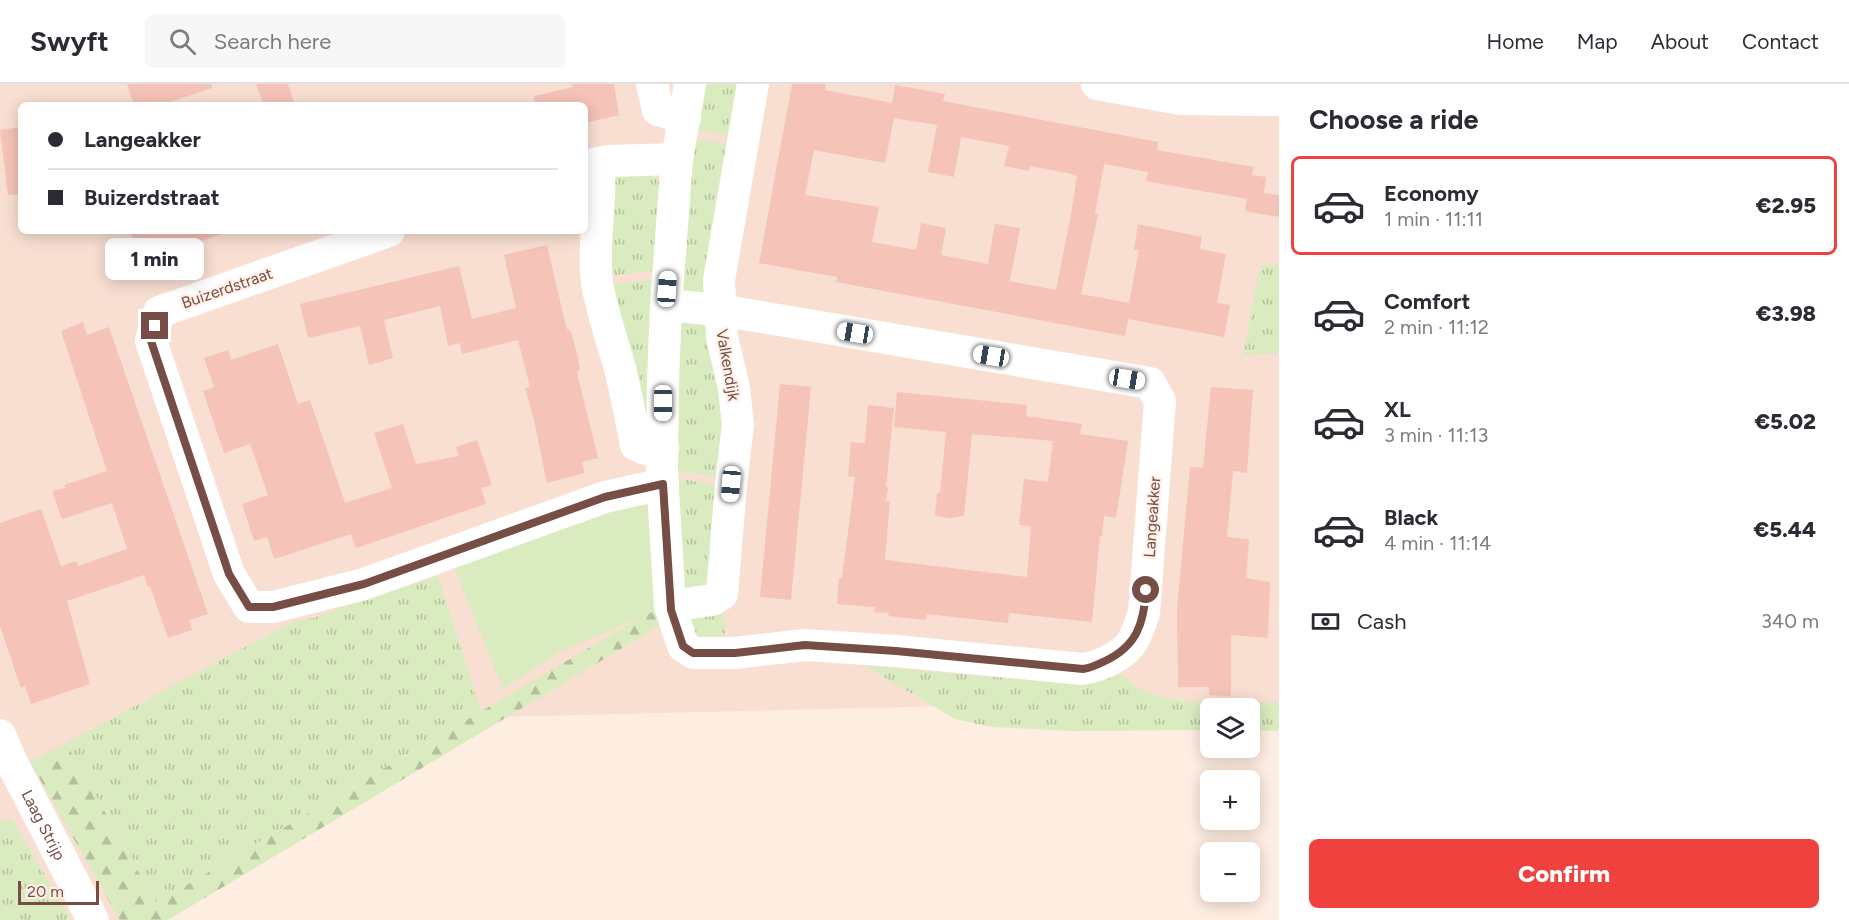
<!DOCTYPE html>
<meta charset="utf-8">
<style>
:root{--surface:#fff;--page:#f7f7f7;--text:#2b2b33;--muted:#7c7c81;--line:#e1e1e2;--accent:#ef423e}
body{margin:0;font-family:Figtree,sans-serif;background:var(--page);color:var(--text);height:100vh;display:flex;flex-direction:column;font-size:22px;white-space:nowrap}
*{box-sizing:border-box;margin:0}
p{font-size:20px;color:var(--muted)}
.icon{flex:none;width:33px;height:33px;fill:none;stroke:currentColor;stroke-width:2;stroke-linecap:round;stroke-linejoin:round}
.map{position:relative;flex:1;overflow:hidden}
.side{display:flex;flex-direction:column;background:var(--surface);width:570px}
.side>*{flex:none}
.banner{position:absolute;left:18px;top:18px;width:570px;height:132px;border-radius:9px;box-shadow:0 3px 15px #0003;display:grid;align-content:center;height:132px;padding:0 30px;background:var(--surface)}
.tools{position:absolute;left:1200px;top:614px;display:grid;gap:12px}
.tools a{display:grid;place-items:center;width:60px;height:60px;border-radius:9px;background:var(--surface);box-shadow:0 3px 15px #0003;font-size:30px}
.scale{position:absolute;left:18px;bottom:15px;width:81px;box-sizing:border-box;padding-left:6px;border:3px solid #764e46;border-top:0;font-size:16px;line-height:21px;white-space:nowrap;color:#764e46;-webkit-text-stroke:4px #fff1e8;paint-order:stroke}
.end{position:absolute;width:27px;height:27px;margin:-14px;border:8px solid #764e46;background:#fff;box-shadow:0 0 0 3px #fff}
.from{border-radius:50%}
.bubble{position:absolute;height:42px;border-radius:9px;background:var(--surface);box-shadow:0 3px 15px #0003;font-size:20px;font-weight:800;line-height:42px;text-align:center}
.car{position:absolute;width:18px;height:36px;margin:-18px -9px;border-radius:8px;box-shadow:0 0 4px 2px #0007;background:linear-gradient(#fff 24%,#345 0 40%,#fff 0 76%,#345 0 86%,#fff 0)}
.banner b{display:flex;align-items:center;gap:21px;height:57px;font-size:22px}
.banner b+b{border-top:2px solid var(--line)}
.banner i{width:15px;height:15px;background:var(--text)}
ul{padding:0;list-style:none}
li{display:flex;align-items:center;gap:18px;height:99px;margin:0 12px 9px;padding:0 18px;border:3px solid transparent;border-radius:9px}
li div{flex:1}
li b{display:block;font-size:22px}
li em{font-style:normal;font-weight:800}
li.active{border-color:var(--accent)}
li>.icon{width:54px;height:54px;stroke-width:1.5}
h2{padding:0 30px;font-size:27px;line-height:72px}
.pay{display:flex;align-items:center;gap:15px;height:66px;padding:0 30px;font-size:22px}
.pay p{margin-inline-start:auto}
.primary-button{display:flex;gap:12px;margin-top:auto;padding:12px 30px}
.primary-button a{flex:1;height:69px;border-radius:9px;background:var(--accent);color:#fff;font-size:24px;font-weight:800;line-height:69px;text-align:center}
header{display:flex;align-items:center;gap:36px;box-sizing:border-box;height:84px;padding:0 30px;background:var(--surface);border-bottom:2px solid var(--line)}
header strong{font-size:28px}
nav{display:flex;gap:33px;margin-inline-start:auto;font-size:21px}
.search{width:420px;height:54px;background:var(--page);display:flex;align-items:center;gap:15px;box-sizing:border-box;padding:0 21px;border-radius:9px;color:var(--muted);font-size:22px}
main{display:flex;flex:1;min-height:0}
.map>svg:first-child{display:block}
.residential{fill:#f8dfd2;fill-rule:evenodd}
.grass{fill:url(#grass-tufts)}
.forest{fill:url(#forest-firs)}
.garden{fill:#daecbf}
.building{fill:#f5c3b7;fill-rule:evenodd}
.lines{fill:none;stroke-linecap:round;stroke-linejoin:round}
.minor{stroke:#fff;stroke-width:32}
.route{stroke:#764e46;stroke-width:8}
.labels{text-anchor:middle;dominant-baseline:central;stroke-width:4.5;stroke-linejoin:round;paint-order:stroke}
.street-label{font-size:16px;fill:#764e46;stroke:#fff1e8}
</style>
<header>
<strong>Swyft</strong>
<div class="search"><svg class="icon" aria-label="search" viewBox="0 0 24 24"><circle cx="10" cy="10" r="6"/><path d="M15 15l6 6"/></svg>Search here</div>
<nav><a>Home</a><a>Map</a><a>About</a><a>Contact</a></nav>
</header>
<main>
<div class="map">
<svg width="1279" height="836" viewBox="0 0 1279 836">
<defs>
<pattern id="grass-tufts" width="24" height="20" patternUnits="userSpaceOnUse" patternTransform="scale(1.5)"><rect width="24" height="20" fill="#daecbf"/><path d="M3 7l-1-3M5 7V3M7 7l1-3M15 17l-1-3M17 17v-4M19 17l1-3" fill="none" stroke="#b5c19d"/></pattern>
<pattern id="forest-firs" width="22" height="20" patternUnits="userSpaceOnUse" patternTransform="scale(1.5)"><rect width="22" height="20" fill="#daecbf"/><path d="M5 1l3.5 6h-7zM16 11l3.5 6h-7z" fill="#b5c19d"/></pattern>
</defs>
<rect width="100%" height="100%" fill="#feede1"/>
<path class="residential" d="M0,0H1279V619L995,621L453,634L126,836H36L0,764ZM21,21H585V147H21Z"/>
<g class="grass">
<polygon points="700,0 745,0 735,53 694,45"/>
<polygon points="691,55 734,61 705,213 688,210 683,205"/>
<polygon points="649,90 660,98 657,186 605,193 611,91"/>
<polygon points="1279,180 1279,269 1243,271 1260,182"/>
<polygon points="657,195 652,354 607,201"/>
<polygon points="712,235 729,326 723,394 675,386 679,242 685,236"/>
<polygon points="676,394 721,402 712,502 684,511"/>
<polygon points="438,492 481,627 156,819 66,659 294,537 313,534"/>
<path d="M722,525L726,547L720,555C694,558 696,551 687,529Z"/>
<path d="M863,581L1072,600L1089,599L1123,590C1130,598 1138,605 1149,609C1186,623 1239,618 1279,619V647L1250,646V624H1210V646L1071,647L991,643L955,635Z"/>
<polygon points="12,735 71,836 0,836 0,738"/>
</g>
<polygon class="forest" points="663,520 666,538 168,836 120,836 30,678 66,659 156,819"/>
<polygon class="garden" points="637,419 648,422 656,430 664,523 560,568 503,605 452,479"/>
<g class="building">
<polygon points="127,0 211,0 212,4 161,21 134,21"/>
<polygon points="256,0 288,0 295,21 264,21"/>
<polygon points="572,0 614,0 619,31 585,39 585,21 535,21 534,12 573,3"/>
<path d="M792,0H826L825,6L892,19L895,1L945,10L943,17L1158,58L1157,66L1254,83L1252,91L1266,93L1264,109L1279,111V133L1245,127L1247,115L1146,97L1148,88L1104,80L1095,130L1098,131L1081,210L1129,219L1139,166H1134L1138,140L1202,153L1200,165L1226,170L1217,219L1230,221L1224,253L1128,235L1125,252L836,198L837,193L759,179ZM894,34L937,41L928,88L954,93L961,53L1009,62L1004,82L1029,87L1030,82L1077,91L1071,131L1056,206L1010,197L1020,144L995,140L988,180L941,171L946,144L921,139L916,166L872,158L879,123L805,111L814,66L885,79Z"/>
<polygon points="21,43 21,110 8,111 0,46"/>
<polygon points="130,147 220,147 221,150 142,178"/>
<polygon points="547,161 565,238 567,245 571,248 577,270 580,285 577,288 598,374 582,378 584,389 547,399 534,336 525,304 530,303 518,256 462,270 460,259 448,262 440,222 384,236 393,274 369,281 360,242 308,254 300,220 459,182 472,235 516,224 504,171"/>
<polygon points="83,238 87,251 109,243 208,530 189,536 192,546 168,554 150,502 148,503 144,491 67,517 90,600 31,620 25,602 21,604 0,542 0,439 41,425 61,482 76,477 78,482 127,465 112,419 62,435 52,407 66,404 64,401 107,387 61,247"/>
<polygon points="278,260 298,320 310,316 345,419 392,404 374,349 403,340 416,380 459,372 456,363 477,356 492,401 481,404 486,420 356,464 351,450 274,475 267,453 254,457 242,420 268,411 250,360 224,369 203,307 214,303 204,274 228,266 231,276"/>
<polygon points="780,300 811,303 791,516 760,513"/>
<polygon points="1211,303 1253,306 1247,389 1233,387 1227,453 1249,455 1246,494 1270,498 1268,554 1231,551 1231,612 1209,611 1209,603 1178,603 1177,525 1190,383 1203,384"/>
<polygon points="897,308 1027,321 1026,332 1082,340 1080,350 1128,357 1116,434 1104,432 1102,452 1100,452 1092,538 1009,529 1008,539 927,530 926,536 889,532 888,529 874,528 875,523 837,520 839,494 842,494 855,393 848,392 851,358 865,359 868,321 894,324 886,403 888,403 886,417 890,417 885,476 1027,493 1031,442 1019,441 1024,395 1048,398 1053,357 972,350 964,432 951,434 935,432 937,409 940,409 946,348 894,343"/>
</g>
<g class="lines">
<g class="minor">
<polyline points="652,0 658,26 685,34"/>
<polyline points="1097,0 1180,15 1279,16"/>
<path d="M599,79C602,119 592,159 597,199C602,228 612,256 620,284C626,309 631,335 636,361L645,365L663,363"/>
<polyline points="585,82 608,77 677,75"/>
<polyline points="389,147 159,228 151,257 229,490 249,523 273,523 364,500 605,413 663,400"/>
<path d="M666,221L720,226L1150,299L1160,317L1144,529C1140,539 1137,552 1130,561C1120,573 1098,583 1083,585L896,567L805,561L735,569H693L683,562L670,522L662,389L663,297L666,221L677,75L690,0"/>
<polyline points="670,522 712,516 722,510 731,400 738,341 734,304 722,253 719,196 753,0"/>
<path id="s1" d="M0,651L12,679L93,836"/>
</g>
</g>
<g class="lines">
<path class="route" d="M155,242L151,257L229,490L249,523H273L364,500L605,413L663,400L671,526L683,562L693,569H735L805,561L896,567L1083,585C1091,584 1097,581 1105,577C1137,562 1144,539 1146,506"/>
</g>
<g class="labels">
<g class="street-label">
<text transform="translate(227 204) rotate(-19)">Buizerdstraat</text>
<text transform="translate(728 281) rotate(80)">Valkendijk</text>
<text transform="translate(1152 433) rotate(-86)">Langeakker</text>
<text stroke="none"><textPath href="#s1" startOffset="100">Laag Strijp</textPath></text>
</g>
</g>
</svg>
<div class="tools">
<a><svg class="icon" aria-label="layers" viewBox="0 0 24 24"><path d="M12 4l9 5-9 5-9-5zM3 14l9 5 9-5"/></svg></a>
<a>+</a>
<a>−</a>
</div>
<div class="scale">20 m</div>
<i class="end from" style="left:1146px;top:506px"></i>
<i class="end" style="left:155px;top:242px"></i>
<div class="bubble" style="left:105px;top:154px;width:99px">1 min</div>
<i class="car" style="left:667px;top:205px;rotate:4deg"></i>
<i class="car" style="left:855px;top:249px;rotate:279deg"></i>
<i class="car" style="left:991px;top:272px;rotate:280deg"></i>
<i class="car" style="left:1127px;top:295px;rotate:99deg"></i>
<i class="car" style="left:663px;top:319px;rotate:180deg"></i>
<i class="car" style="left:731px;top:400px;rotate:185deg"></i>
<div class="banner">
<b><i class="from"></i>Langeakker</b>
<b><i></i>Buizerdstraat</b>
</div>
</div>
<section class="side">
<h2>Choose a ride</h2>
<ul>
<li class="active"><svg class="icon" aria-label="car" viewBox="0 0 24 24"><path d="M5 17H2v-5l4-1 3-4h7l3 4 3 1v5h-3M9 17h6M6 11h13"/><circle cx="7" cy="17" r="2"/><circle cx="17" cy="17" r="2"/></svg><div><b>Economy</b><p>1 min · 11:11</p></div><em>€2.95</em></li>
<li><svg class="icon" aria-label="car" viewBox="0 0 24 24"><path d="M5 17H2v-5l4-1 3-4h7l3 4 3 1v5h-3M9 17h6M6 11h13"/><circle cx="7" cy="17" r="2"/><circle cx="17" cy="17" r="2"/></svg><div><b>Comfort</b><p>2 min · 11:12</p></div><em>€3.98</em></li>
<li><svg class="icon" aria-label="car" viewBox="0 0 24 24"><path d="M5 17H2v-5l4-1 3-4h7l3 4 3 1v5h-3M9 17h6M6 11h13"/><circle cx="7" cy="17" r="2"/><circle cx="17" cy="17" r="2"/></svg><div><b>XL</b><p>3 min · 11:13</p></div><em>€5.02</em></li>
<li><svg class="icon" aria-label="car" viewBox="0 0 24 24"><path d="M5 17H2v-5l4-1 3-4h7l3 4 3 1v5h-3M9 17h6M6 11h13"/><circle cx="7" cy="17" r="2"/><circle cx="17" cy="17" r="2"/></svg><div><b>Black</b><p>4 min · 11:14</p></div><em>€5.44</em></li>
</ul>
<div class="pay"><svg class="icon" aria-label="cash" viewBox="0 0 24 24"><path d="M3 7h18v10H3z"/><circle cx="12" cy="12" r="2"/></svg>Cash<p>340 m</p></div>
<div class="primary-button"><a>Confirm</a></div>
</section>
</main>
